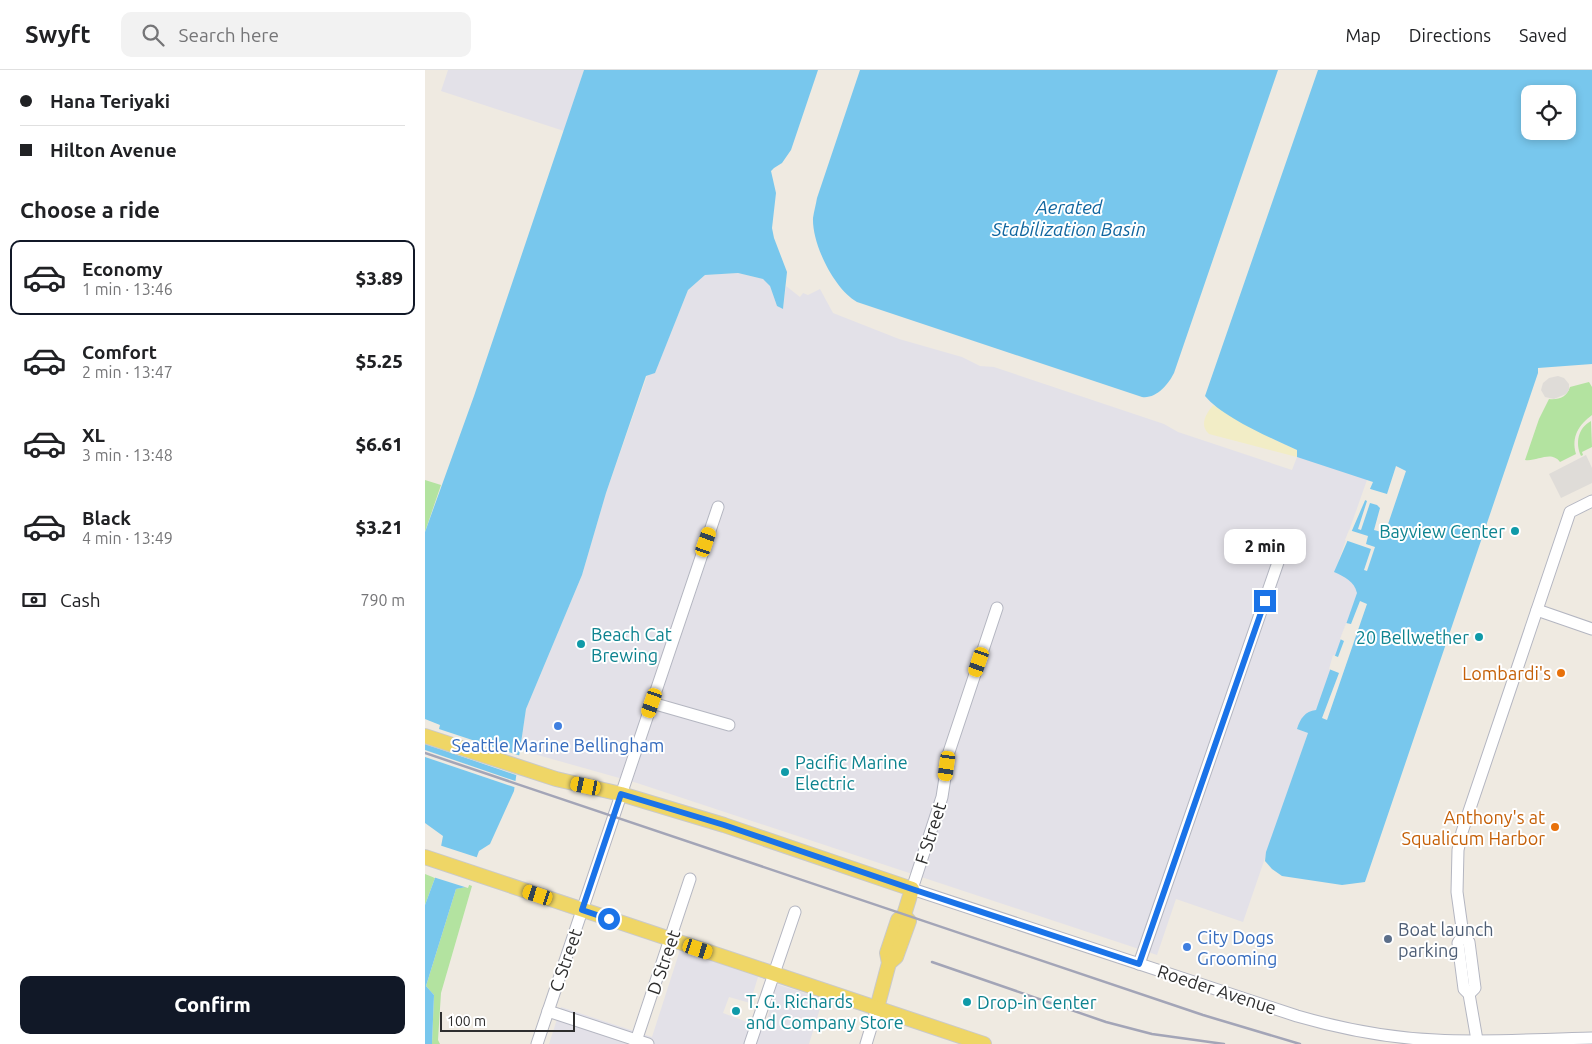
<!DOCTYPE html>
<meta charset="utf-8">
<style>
:root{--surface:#fff;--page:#f2f2f2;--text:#202124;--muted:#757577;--line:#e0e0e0;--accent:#111827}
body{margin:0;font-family:Ubuntu,sans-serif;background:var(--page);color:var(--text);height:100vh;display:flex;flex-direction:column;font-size:19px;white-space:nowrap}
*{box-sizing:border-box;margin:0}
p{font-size:16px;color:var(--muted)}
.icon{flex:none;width:28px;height:28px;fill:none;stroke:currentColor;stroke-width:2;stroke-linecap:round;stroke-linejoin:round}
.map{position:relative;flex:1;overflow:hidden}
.side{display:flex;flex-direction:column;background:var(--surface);width:425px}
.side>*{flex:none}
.guide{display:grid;align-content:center;height:110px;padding:0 20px;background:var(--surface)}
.tools{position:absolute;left:1096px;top:15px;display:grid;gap:10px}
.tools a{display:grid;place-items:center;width:55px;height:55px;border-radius:10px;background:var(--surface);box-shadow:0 2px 8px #0003;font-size:25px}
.scale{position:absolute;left:15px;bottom:12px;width:135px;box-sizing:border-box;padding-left:5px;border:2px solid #2e2e2e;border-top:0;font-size:14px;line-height:18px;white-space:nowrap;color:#2e2e2e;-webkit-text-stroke:4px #fff;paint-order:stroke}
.end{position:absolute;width:22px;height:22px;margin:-11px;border:6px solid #1a73e8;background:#fff;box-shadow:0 0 0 2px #fff}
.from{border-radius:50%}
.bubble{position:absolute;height:35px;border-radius:10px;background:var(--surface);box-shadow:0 2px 8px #0003;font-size:16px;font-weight:800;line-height:35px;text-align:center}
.car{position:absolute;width:15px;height:30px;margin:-15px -8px;border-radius:6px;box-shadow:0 0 4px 1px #0007;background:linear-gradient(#f5c518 24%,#345 0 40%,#f5c518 0 76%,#345 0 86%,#f5c518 0)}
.guide b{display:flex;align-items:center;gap:18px;height:48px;font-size:19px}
.guide b+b{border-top:1px solid var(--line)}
.guide i{width:12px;height:12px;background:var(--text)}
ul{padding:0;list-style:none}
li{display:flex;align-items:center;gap:15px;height:75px;margin:0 10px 8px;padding:0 10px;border:2px solid transparent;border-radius:10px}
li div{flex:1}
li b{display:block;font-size:19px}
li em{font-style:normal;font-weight:800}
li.current{border-color:var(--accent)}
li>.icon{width:45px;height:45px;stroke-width:1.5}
h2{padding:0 20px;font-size:22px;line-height:60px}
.pay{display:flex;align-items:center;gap:12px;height:55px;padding:0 20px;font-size:19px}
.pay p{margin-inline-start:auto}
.primary-button{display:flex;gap:10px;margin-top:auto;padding:10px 20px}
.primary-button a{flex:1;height:58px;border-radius:10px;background:var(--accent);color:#fff;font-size:20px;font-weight:800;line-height:58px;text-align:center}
header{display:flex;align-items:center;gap:30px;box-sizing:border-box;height:70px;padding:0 25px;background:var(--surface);border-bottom:1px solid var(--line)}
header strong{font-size:24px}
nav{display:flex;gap:28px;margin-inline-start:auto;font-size:18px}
.search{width:350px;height:45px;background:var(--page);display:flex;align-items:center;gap:12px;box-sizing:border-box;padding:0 18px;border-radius:10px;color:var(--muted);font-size:19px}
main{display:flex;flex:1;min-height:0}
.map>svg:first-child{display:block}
.industrial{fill:#e3e1e8}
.green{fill:#b3e3a0}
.sand{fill:#f2edc6}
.plaza{fill:#dfdcd8}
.water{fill:#78c7ed;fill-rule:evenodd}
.pier{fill:#efeae1}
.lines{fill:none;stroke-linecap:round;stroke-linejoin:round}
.minor-casing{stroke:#b4b6c1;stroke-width:13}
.major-casing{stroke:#c9c9c9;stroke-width:16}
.minor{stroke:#fff;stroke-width:11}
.major{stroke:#efd666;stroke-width:14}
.rail{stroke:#a3a5b7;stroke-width:2.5}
.route{stroke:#1a73e8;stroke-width:6}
.culture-dot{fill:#0f9aa8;stroke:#fff;stroke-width:2}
.food-dot{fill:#e8710a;stroke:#fff;stroke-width:2}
.shop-dot{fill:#3f7fe0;stroke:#fff;stroke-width:2}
.service-dot{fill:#5c6f8a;stroke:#fff;stroke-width:2}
.labels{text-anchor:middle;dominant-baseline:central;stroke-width:4;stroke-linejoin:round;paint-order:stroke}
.culture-label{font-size:18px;fill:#0d838f;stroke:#fff;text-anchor:start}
.food-label{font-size:18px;fill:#c56008;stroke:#fff;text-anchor:end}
.shop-label{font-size:18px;fill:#366cbe;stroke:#fff}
.street-label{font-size:18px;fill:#2e2e2e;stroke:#fff}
.service-label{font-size:18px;fill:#4e5e75;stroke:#fff;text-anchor:start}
.water-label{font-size:19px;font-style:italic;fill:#11669f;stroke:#fff}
</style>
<header>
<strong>Swyft</strong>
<div class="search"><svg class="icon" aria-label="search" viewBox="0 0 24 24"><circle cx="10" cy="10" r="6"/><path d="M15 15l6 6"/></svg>Search here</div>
<nav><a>Map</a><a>Directions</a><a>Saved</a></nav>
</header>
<main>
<section class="side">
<div class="guide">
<b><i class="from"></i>Hana Teriyaki</b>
<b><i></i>Hilton Avenue</b>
</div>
<h2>Choose a ride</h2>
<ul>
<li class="current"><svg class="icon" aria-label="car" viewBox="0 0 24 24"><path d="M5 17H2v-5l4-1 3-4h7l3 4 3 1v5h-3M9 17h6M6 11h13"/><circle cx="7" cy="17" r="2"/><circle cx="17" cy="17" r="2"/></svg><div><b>Economy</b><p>1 min · 13:46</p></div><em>$3.89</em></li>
<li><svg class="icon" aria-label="car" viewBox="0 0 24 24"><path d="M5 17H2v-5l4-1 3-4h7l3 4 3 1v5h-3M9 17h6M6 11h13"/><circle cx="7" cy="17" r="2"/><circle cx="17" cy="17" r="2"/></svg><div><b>Comfort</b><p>2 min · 13:47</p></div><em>$5.25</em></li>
<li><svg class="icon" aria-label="car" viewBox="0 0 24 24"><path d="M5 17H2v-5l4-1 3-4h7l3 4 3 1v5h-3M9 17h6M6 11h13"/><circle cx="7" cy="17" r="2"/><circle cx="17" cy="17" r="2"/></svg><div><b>XL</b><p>3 min · 13:48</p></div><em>$6.61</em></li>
<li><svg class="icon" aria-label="car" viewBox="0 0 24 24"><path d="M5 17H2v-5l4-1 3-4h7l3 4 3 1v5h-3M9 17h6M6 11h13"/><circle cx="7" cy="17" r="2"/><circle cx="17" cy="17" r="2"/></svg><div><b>Black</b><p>4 min · 13:49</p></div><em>$3.21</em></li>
</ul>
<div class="pay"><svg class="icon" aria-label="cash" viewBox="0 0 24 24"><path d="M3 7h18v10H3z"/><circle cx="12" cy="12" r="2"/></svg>Cash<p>790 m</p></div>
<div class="primary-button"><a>Confirm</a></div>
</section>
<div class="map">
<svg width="1167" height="974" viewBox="0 0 1167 974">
<rect width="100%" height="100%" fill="#efeae1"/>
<g class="industrial">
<polygon points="23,0 159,0 139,61 16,21"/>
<polygon points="313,203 338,209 345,216 352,236 358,239 361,216 375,227 378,223 383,225 395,219 408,243 474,269 537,287 555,296 569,297 739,354 753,362 867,400 872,387 943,407 910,501 924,509 931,518 933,523 891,641 872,659 883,663 818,852 751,829 732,885 212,713 95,680 101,639 157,505 181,423 222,306 230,302 263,220 280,205"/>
<polygon points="255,880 333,907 325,933 304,927 298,943 322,952 340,957 351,914 398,929 384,974 124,974 136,937 227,967"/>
</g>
<g class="green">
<path d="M1164,312L1167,317V345C1154,355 1146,366 1151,384L1135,392C1126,380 1112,392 1100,390L1114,349L1124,329C1134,330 1142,327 1145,317Z"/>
<path d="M1166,351L1167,377L1157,382L1158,385L1156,386C1150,373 1153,358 1166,351Z"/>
<polygon points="0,410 16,415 0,462"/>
<polygon points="0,804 10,808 0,835"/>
<polygon points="42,814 47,816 16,923 13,970 15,974 7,974 9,925 1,916 31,819 40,817"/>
</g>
<path class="sand" d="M788,335L846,368L872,380V387L784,364C774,355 781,344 788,335Z"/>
<g class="plaza">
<polygon points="1133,306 1139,308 1144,314 1144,320 1141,324 1129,329 1120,327 1116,320 1118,313 1124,308"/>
<polygon points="1161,385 1167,398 1167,413 1136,428 1124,404"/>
</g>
<g class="water">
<polygon points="159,0 393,0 366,80 357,93 349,98 346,101 351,123 347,158 349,168 362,202 358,239 352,236 345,216 338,209 313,203 280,205 263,220 230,303 221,306 181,423 157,505 101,639 89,721 65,774 54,781 41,817 31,819 1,916 9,925 7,974 0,974 0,835 10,808 18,766 0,753 0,462 49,326"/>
<path d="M435,0H853L749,303C743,315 731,329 717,327L432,232C409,219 387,174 388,148C389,141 391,134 392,128Z"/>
<path d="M893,0H1167V294L1113,298V303L940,812L917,815L857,806L847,799L840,791L841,782L883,663L872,659C875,649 880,641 891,640L932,523C929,511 920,507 909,502L948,412L872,387V380C846,368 797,347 780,326ZM1105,24H1142V61H1105Z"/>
</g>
<g class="pier">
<polygon points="971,396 981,401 960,463 949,460 955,438 952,435 945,433 936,460 933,459 942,431 938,429 942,418 962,424"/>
<polygon points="924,460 943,466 941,474 950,477 942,501 939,500 946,479 920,470"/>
<polygon points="935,531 942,534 902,650 897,648 914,603 904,599 908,585 913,587 919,571 915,569 921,553 926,554"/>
<polygon points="0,649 15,655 14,659 96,686 94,706 0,674"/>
<polygon points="0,680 93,712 92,718 0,687"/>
<polygon points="14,775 54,788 43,818 8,807"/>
</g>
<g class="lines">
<g class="minor-casing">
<g id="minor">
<path d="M572,538L524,682L517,727L487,819L872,946C917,959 964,968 1011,970C1062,973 1115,969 1167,968"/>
<polyline points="1112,540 1167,559"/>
<polyline points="227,633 304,655"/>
<polyline points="1038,865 1033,873 1039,919 1044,924 1052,970"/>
<polyline points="714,894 859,475"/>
<polyline points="1044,924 1050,918 1044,872 1038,865 1032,822 1033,780 1037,762 1145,442 1167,431"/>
<polyline points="123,941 223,974"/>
<polyline points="112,974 293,437"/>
<polyline points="210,974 265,809"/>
<polyline points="325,974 370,842"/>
<polyline points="441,974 452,938"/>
</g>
</g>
<g class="major-casing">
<g id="major">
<polyline points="0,666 131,709 196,724 299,755 487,819 479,845 473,850 462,883 464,893 452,938"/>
<polyline points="0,787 559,974"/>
<polyline points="464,893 471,887 484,851 479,845"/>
</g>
</g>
<use href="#minor" class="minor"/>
<use href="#major" class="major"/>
<g class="rail">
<polyline points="0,683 778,945 875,974"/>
<polyline points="507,892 681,952 727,964 799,974"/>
</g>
</g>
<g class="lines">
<polyline class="route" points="184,849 157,840 196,724 299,755 487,819 714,894 840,531"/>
</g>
<g class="culture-dot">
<circle cx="1090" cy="461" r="5"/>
<circle cx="1054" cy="567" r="5"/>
<circle cx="156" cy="574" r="5"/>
<circle cx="360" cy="702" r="5"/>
<circle cx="542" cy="932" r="5"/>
<circle cx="311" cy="941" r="5"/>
</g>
<g class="food-dot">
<circle cx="1136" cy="603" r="5"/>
<circle cx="1130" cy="757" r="5"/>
</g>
<g class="shop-dot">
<circle cx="133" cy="656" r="5"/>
<circle cx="762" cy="877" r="5"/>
</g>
<circle class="service-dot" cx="963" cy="869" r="5"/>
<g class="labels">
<g class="culture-label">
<text x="1080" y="461" text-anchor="end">Bayview Center</text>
<text x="166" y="564">Beach Cat<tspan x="166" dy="21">Brewing</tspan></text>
<text x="1044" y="567" text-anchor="end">20 Bellwether</text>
<text x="370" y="692">Pacific Marine<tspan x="370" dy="21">Electric</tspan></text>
<text x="321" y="931">T. G. Richards<tspan x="321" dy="21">and Company Store</tspan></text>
<text x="552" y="932">Drop-in Center</text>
</g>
<g class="food-label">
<text x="1126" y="603">Lombardi's</text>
<text x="1120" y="747">Anthony's at<tspan x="1120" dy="21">Squalicum Harbor</tspan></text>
</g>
<g class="shop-label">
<text x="133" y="675">Seattle Marine Bellingham</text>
<text x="772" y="867" text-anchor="start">City Dogs<tspan x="772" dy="21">Grooming</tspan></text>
</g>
<g class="street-label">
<text transform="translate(505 763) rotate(-72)">F Street</text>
<text transform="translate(140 890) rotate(-71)">C Street</text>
<text transform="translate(238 892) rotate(-71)">D Street</text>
<text transform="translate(792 919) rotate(18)">Roeder Avenue</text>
</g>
<g class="service-label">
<text x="973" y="859">Boat launch<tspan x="973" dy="21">parking</tspan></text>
</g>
<g class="water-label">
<text x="644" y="137">Aerated<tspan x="644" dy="22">Stabilization Basin</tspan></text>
</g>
</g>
</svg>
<div class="tools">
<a><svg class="icon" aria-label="locate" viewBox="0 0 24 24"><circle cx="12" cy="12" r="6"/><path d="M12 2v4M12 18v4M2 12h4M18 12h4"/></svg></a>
</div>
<div class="scale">100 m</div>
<i class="end from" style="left:184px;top:849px"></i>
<i class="end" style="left:840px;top:531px"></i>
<div class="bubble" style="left:799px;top:459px;width:82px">2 min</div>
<i class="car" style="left:281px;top:472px;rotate:19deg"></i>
<i class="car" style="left:554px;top:592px;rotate:199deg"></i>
<i class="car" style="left:227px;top:633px;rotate:199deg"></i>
<i class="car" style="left:522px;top:696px;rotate:188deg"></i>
<i class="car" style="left:161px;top:716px;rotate:282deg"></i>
<i class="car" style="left:113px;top:825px;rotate:288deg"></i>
<i class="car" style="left:273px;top:879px;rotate:108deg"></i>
</div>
</main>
